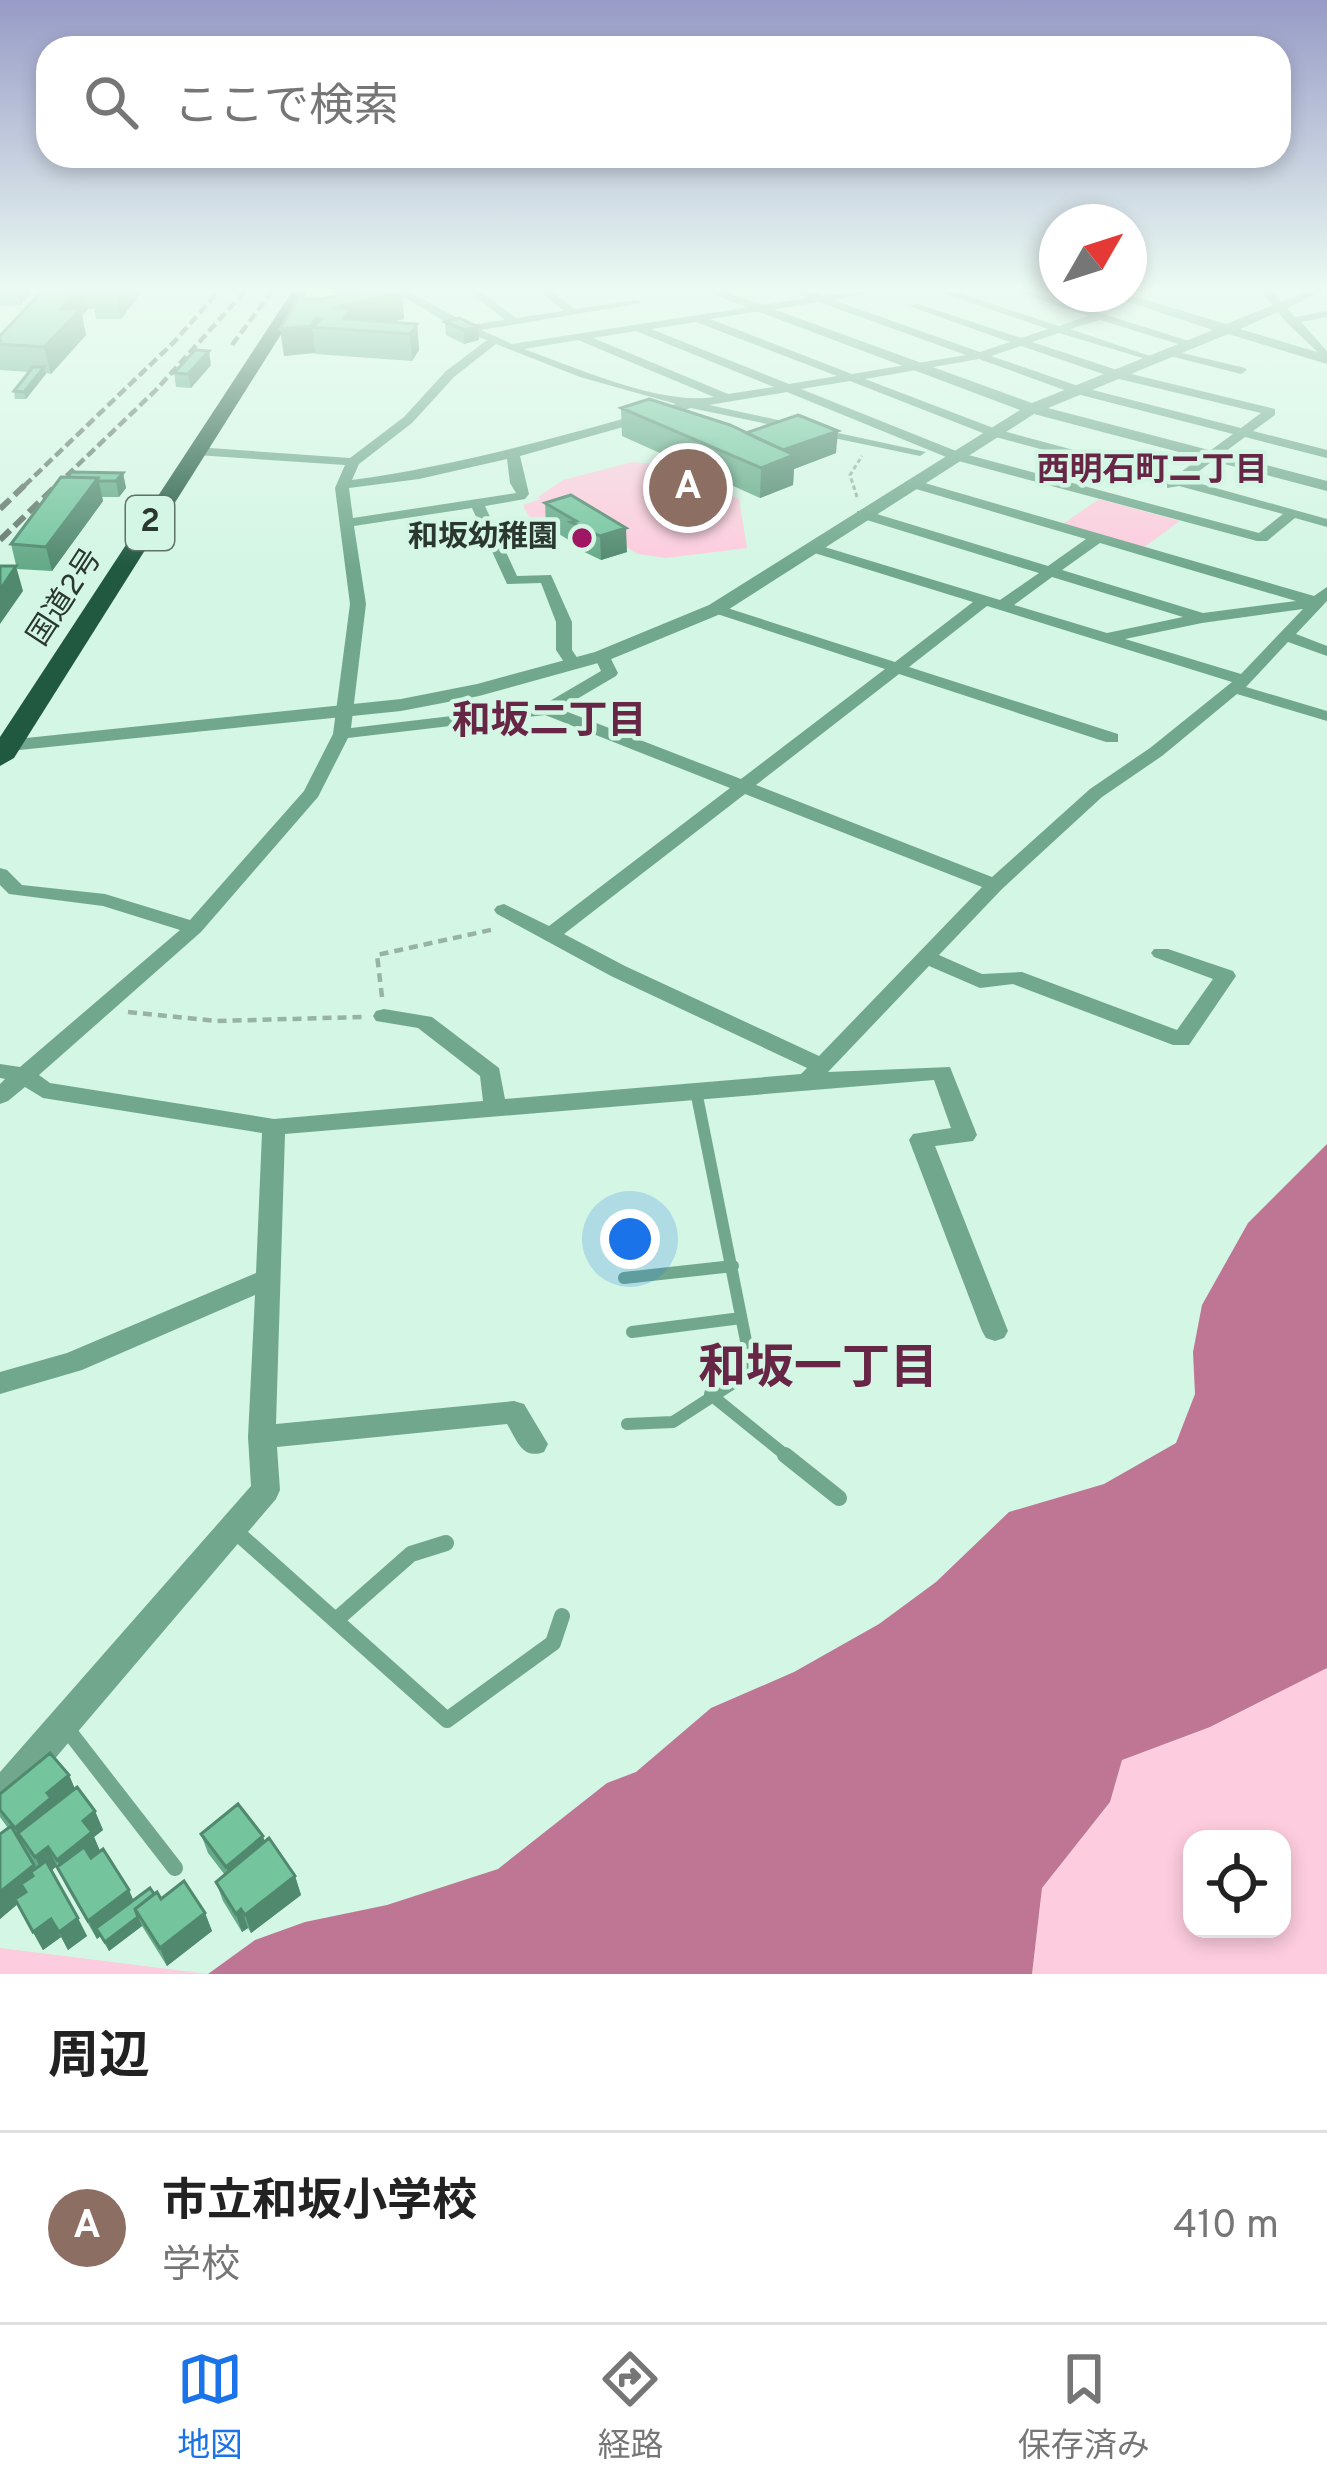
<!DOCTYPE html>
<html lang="ja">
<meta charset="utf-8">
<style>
:root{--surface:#fff;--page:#f6f6f6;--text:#222;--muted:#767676;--line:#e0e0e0;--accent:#1a73e8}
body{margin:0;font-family:Overpass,"Noto Sans JP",sans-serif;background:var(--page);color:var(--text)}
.controls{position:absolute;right:36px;bottom:36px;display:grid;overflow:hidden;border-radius:24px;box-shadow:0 6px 18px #0003}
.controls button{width:108px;height:108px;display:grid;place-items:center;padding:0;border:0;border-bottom:3px solid var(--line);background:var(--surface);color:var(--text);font:60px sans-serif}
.compass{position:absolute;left:1039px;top:204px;width:108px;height:108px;border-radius:50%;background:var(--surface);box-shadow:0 6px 18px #0003;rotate:51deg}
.you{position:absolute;left:630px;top:1239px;width:42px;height:42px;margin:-30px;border:9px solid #fff;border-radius:50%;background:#1a73e8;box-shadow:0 0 0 18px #1a73e833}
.badge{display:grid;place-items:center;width:78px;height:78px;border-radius:50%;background:var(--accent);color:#fff;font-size:39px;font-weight:700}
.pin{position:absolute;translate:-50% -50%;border:6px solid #fff;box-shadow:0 3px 12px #0006}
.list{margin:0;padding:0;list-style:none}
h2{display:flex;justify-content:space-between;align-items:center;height:156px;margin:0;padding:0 48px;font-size:51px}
h2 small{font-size:39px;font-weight:400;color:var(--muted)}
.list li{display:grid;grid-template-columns:78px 1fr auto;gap:36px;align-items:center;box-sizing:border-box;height:192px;padding:0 48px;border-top:3px solid var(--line)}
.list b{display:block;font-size:45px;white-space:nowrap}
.list p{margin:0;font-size:39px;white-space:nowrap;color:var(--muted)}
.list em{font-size:39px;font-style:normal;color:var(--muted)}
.icon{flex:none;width:66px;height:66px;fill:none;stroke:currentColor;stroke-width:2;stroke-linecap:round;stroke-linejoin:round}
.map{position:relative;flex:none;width:1327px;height:1974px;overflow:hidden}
.search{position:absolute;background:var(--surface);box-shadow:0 6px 18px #0003;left:36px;right:36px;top:36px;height:132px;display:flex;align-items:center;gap:30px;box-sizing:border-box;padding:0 42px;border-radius:36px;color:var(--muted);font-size:45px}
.sheet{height:348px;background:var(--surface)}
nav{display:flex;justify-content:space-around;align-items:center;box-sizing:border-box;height:168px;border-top:3px solid var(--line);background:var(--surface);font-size:33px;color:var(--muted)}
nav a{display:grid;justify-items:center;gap:6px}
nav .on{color:var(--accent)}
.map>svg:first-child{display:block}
.green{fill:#fdccde;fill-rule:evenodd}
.water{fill:#be7694}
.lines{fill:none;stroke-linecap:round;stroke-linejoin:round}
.path-far1{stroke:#98b3a5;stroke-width:3;stroke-dasharray:4.5 3;stroke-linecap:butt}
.path{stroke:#98b3a5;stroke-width:4.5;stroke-dasharray:9 6;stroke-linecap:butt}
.service-far1{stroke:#71a88d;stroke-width:12}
.service{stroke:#71a88d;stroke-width:16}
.minor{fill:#71a88d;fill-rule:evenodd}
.tertiary{fill:#71a88d;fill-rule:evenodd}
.trunk{fill:#205840;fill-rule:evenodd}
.rail-far1{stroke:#62766c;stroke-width:4.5;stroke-dasharray:10 4.5;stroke-linecap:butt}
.rail{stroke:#62766c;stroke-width:6;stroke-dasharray:14 6;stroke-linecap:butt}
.wall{fill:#64a988}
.shaded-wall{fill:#51896f}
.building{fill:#74c49e;stroke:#51896f;stroke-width:3}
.poi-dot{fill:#a01662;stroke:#d4f6e4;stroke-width:4.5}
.labels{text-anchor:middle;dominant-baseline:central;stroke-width:9;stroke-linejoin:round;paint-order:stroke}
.far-poi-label{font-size:30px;font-weight:bold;fill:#2b3831;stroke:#d4f6e4;text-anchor:end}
.far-street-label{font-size:30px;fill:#2b3831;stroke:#d4f6e4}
.far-neighbourhood-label{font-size:33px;font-weight:bold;fill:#672645;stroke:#d4f6e4}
.shield{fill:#d4f6e4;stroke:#5e7167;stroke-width:3}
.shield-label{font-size:33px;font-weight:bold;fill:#2b3831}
.neighbourhood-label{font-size:39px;font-weight:bold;fill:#672645;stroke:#d4f6e4}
.near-neighbourhood-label{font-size:48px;font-weight:bold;fill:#672645;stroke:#d4f6e4}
</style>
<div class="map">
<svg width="1327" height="1974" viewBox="0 0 1327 1974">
<rect width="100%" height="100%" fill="#d4f6e4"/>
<path class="green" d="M633,462L661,465L739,499L747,548L666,558L638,554L569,515L533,525L523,505L540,499L538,497L563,480Z
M1099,499L1180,521L1143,548L1063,524Z
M1327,1668V1974H1032L1042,1888L1110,1802L1122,1760L1210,1727ZM1192,1839H1282V1929H1192Z
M0,1948L208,1974H0Z"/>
<path class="water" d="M1327,1144V1668L1210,1727L1122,1760L1110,1802L1042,1888L1032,1974H208L255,1940L305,1922L387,1905L498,1869L607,1783L636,1772L711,1708L794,1672L879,1624L936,1582L1009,1512L1104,1484L1176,1443L1195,1394L1193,1352L1202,1305L1248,1223Z"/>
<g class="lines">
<path class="path-far1" d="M857,497L850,475L862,456"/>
<path class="path" d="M382,997L377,955L495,929
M128,1012L217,1021L362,1017"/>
<path class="service-far1" d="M624,1278L733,1266
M632,1332L741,1318
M710,1394L789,1458
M627,1424L673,1422L752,1371L696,1091"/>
<path class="service" d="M785,1455L839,1498
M234,1530L447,1720L553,1643L562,1616
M336,1620L411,1554L446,1543
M67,1729L175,1868"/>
<path class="minor" d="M393,290H406L470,325L505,320L467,290H479L516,318L564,311L538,290H550L575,309L637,300L642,303L481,330L512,344L807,298L790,290H806L821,296L882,290L833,300L980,352L1010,342L909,306L918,304L1021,338L1048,329L934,290H950L1059,326L1088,316L1011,290H1027L1192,342L1194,344L1188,347L1100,320L1070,329L1156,358V362L1059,333L1032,342L1123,372L1275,409V415L1253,431L1327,450V458L1245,437L1187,480L1327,519V527L1295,518L1267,541H1257L951,459L787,392L709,405L926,452L920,456L691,408L520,456L529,494L525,499L485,506L517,576L551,575L572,622V650L582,665L580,668H568L556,650V622L541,583L507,584L472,508L354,526L366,604L351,728L543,705L601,671L594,656L602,651L608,653L618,673L616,676L560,709L741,779L885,669L711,612V606H721L895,662L973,602L808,551V545H818L1000,600L1039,573L857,517V511H867L1048,566L1086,539L906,486L904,483L911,479L1314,596L1327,587V601L1296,634L1327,646V656L1288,642L1246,687L1327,711V721L1237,694L1162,756L1102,797L1002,889L939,955L982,974L1022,972L1177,1030L1213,979L1154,957L1151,953L1154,949H1168L1233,971L1236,976L1189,1045H1173L1013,984L980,988L929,966L828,1072L950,1067L977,1135L973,1141L935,1146L1008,1331L1004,1338L995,1341L986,1338L982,1331L909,1140L913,1134L951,1128L934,1080L285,1134L276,1424L514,1401L524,1404L548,1444L544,1452C522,1460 517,1440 507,1424L277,1447L280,1490L276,1499L12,1809L0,1813V1772L251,1486L248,1437L255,1295L82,1370L0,1394V1372L67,1353L256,1273L262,1133L43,1098L25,1087L8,1101L0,1104V1084L5,1079L0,1078V1064L20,1067L180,930L103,906L9,894L0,885V868L7,870L22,885L105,894L190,920L304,791L333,734L350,604L335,488L345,465L196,455L190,451L196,447L350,458L404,417L446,371L487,340L460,331ZM819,302L966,355L852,374L710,319ZM696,322L837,376L789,384L651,329ZM636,331L774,387L728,394L593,338ZM578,340L714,397C662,406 574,367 524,349ZM496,344L580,377L676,404C569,434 463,465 352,480L359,464L412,423L454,377ZM1021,346L1115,378L1261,413L1241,428L1081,387L991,356ZM979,359L1073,393L1233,434L1174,477L996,429L865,379ZM850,381L988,435L1167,483V488L1179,486L1283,514L1259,533L961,453L801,389ZM507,459L510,483L516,493L353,518L349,488L419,479ZM1100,543L1296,601L1203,613L1062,570ZM1052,577L1183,617L1107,633L1014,605ZM987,606L1232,682L1150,748L1090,789L992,877L756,785L899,674L1106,742H1118V734L909,667ZM1303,609L1241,674L1125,639L1202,623ZM545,715L730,788L549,926L504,904L497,906L494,910L497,914L611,976L807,1068L801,1074L505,1099L499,1068L432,1017L384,1009L376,1011L373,1016L376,1021L418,1028L480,1076L483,1101L274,1119L50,1083L39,1075L201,932L318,797L348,738ZM745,794L982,887L819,1056L625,966L564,934Z
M1260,290H1271L1295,317L1327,311V317L1301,322L1327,351V361L1287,323Z
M1170,350L1245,368L1247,370L1241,374L1166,355V351Z"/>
<path class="tertiary" d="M701,290H721L1032,403L1213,330L1105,294H1126L1226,324L1311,290H1327L1240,329L1327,355V364L1228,334L1048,408L1327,481V491L1034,414L723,613L609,660L479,696L401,711L0,752V742L7,740L401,699L477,684L595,652L709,605L1020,410Z"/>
<path class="trunk" d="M293,290H309L14,758L0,766V737Z"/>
<path class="rail-far1" d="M232,345L273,290
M24,486L173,343L220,290
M56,486L156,390L246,290"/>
<path class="rail" d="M0,509L27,483
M0,540L59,483"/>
</g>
<path class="wall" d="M0,290H33L21,305L0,306Z
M43,290H143L121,319H96L94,309H88L82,316L86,335L51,374L46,373L26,399H15L14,391L29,372L0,370V336Z
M331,290H396L402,293L404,319L391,322L417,324L419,350L412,361L315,354V352L284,356L322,299L337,296Z
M445,322L478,327L479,340L464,344L446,335Z
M211,365L191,388L176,387L174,373Z
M621,408L746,433L836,453L794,469L793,485L760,498L622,436Z
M123,473L126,488L119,497H102L103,501L52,571L17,569L11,544L68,477Z
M545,503L627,552L601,560L572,546V542L546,526Z
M69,1775L75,1789L95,1811L103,1830L94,1837L100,1851L129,1890L133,1901L154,1894L161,1899L205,1913L212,1931L167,1966L142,1926L109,1951L100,1936L97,1939L66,1886L57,1866L51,1870L87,1936L68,1950L61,1937L43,1950L17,1904L0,1919V1834L8,1828L0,1817V1794Z
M201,1834L264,1842L295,1876L301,1895L251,1933L248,1928L242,1932L223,1901L216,1882L225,1875L208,1853Z"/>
<path class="shaded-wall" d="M17,290H33L21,305Z
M77,290H85L88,309L82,316L86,335L51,374L44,347L61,309Z
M118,290H143L121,319L116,293Z
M337,290H380L338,297Z
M402,293L404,319L355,330L332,308Z
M315,319L316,327H312L315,353L284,356L280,329Z
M417,324L419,350L412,361L410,334Z
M478,327L479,340L464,344V330Z
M209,351L211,365L191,388L188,374Z
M44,367L46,374L26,399L24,392Z
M838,431L836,453L794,469L793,485L760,498L761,468L776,452Z
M123,473L126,488L119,497L116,481Z
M98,478L103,501L52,571L46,547Z
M626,528L627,552L601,560L600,536Z
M16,566L23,591L0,624V590Z
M69,1775L77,1794L18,1833L24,1847L15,1828L47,1793Z
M95,1811L103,1830L94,1837L100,1851L66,1879L57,1860L83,1821Z
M263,1836L269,1855L232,1885L226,1867Z
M48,1847L57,1866L45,1876L35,1857Z
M34,1865L43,1883L0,1919V1892Z
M295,1876L301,1895L251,1933L245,1915Z
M129,1890L137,1908L97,1939L88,1921Z
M241,1909L248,1928L242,1932L236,1914Z
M205,1913L212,1931L167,1966L160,1948Z
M138,1917L142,1926L109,1951L105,1942Z
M78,1918L87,1936L68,1950L59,1932Z
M51,1919L61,1937L43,1950L33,1932Z"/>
<path class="building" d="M43,290H77L61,309H81L44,347L0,344V336Z
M93,290H118L116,293H91Z
M364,290H396L402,293L332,308L349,309L344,319L417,324L410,334L312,327L321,319H315L311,326L280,329L298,299H322Z
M459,318L478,327L464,330L445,322Z
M195,350L209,351L188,374L174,373Z
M33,367H44L24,392L14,391Z
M649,399L730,425L794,455L761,468L621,408Z
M798,415L838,431L783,450L746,433Z
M71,472L123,473L116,481H98V478L68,477Z
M61,477L98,478L46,547L11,544Z
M571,495L626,528L600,536L571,522L576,521L545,503Z
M0,566H16L0,590Z
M50,1753L69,1775L47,1793L51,1798L15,1828L0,1810V1794Z
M77,1787L95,1811L83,1821L92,1832L57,1860L48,1847L35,1857L18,1833Z
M238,1804L263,1836L226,1867L201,1834Z
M11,1826L34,1865L0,1892V1834Z
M269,1838L295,1876L245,1915L241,1909L236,1914L216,1882Z
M84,1847L91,1858L103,1849L129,1890L88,1921L57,1867Z
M46,1861L78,1918L59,1932L51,1919L33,1932L15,1899L26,1892L21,1884L33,1876L31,1872Z
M184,1881L205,1913L160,1948L135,1909L157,1892L161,1899Z
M150,1888L154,1894L135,1909L138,1917L105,1942L96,1928Z"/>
<linearGradient id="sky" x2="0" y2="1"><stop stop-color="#979bc6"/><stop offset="0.51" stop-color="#ecfbf3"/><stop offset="1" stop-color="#ecfbf3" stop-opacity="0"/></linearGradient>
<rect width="1327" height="567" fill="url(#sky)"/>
<circle class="poi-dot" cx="582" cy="538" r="12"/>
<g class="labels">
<g class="far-poi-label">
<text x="558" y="538">和坂幼稚園</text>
</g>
<g class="far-street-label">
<text transform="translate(66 598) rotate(-57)">国道2号</text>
</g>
<g class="far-neighbourhood-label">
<text x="1152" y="472">西明石町二丁目</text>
</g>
<rect class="shield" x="126" y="496" width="48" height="54" rx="9"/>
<g class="shield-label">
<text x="150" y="523">2</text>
</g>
<g class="neighbourhood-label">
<text x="549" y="723">和坂二丁目</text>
</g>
<g class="near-neighbourhood-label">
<text x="818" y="1371">和坂一丁目</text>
</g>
</g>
</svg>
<div class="controls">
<button><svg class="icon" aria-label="locate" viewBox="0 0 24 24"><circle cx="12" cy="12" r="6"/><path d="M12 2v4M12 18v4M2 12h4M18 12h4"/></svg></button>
</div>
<svg class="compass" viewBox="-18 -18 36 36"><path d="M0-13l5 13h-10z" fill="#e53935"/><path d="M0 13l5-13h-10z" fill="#767676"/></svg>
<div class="you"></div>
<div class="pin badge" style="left:688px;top:488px;background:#8d6e63">A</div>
<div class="search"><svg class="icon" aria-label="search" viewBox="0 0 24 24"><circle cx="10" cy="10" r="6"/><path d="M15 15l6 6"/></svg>ここで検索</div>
</div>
<section class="sheet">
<h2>周辺<small></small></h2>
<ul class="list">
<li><span class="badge" style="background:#8d6e63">A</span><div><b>市立和坂小学校</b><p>学校</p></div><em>410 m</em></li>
</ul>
</section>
<nav>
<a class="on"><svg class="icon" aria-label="map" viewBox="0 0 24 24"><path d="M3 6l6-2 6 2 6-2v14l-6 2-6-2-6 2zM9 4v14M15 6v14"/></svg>地図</a>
<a><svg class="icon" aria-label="directions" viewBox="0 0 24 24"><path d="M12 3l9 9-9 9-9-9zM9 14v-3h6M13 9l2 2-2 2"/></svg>経路</a>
<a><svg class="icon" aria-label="saved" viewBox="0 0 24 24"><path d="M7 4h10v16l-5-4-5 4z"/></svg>保存済み</a>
</nav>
